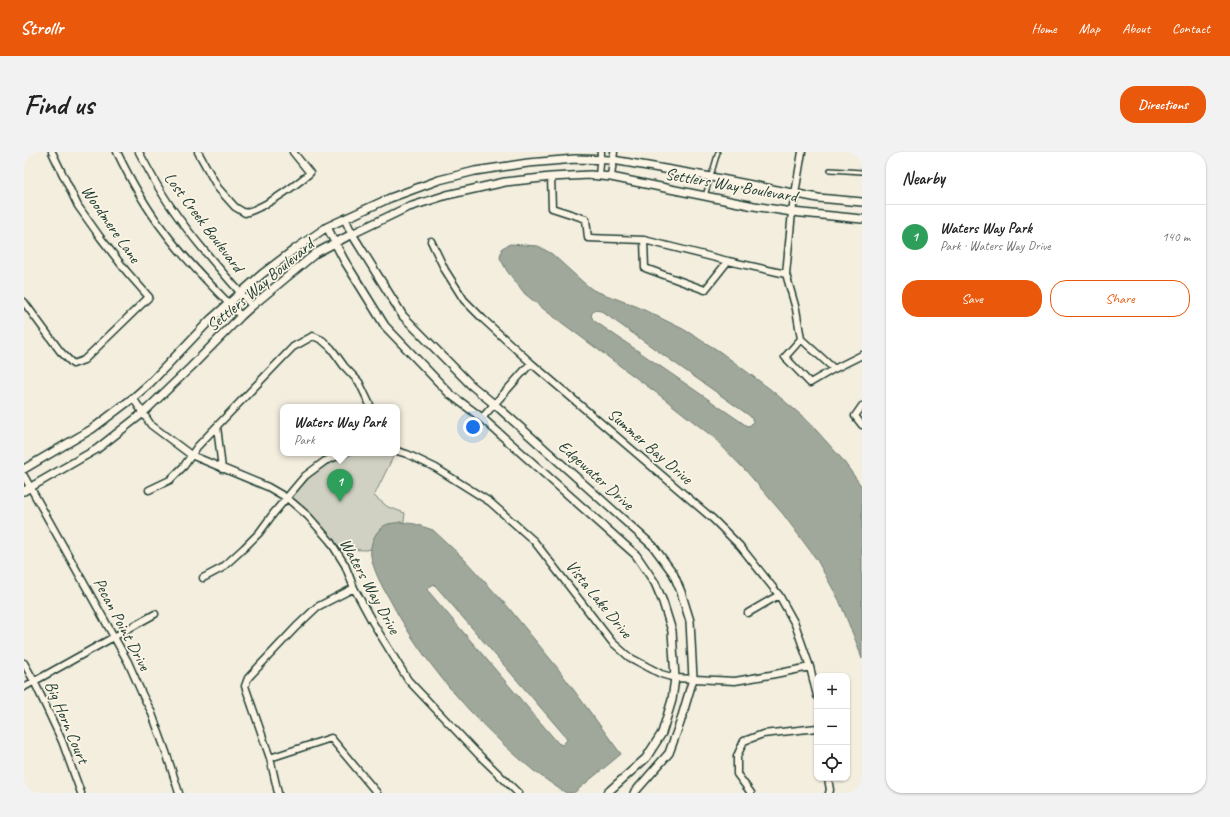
<!DOCTYPE html>
<meta charset="utf-8">
<style>
:root{--surface:#fff;--page:#f2f2f2;--text:#222;--muted:#767676;--line:#e0e0e0;--accent:#ea580c}
body{margin:0;font-family:Caveat,sans-serif;background:var(--page);color:var(--text)}
.controls{position:absolute;right:12px;bottom:12px;display:grid;overflow:hidden;border-radius:8px;box-shadow:0 1px 3px #0004}
.controls button{width:36px;height:36px;display:grid;place-items:center;padding:0;border:0;border-bottom:1px solid var(--line);background:var(--surface);color:var(--text);font:20px sans-serif}
.you{position:absolute;left:449px;top:275px;width:14px;height:14px;margin:-10px;border:3px solid #fff;border-radius:50%;background:#1a73e8;box-shadow:0 0 0 6px #1a73e833}
.badge{display:grid;place-items:center;width:26px;height:26px;border-radius:50%;background:var(--accent);color:#fff;font-size:13px;font-weight:700}
.pin{position:absolute;translate:-50% -33px;filter:drop-shadow(0 1px 2px #0008)}
.pin::after{content:'';position:absolute;top:21px;width:14px;height:12px;background:inherit;clip-path:polygon(0 0,100% 0,50% 100%)}
.popup{position:absolute;left:256px;top:252px;width:120px;height:52px;box-sizing:border-box;display:grid;place-content:center;border-radius:8px;background:var(--surface);filter:drop-shadow(0 1px 3px #0005);font-size:13px;white-space:nowrap;color:var(--muted)}
.popup b{font-size:15px;color:var(--text)}
.popup::after{content:'';position:absolute;left:50%;top:100%;margin-left:-8px;border:8px solid transparent;border-top-color:var(--surface)}
.list{margin:0;padding:0;list-style:none}
h2{display:flex;justify-content:space-between;align-items:center;height:52px;margin:0;padding:0 16px;font-size:17px}
h2 small{font-size:13px;font-weight:400;color:var(--muted)}
.list li{display:grid;grid-template-columns:26px 1fr auto;gap:12px;align-items:center;box-sizing:border-box;height:64px;padding:0 16px;border-top:1px solid var(--line)}
.list b{display:block;font-size:15px;white-space:nowrap}
.list p{margin:0;font-size:13px;white-space:nowrap;color:var(--muted)}
.list em{font-size:13px;font-style:normal;color:var(--muted)}
.actions{display:flex;gap:8px;padding:12px 16px}
.actions a{flex:1;padding:9px 0;border:1px solid var(--accent);border-radius:16px;text-align:center;font-size:14px;color:var(--accent)}
.actions .main{background:var(--accent);color:#fff}
.icon{flex:none;width:22px;height:22px;fill:none;stroke:currentColor;stroke-width:2;stroke-linecap:round;stroke-linejoin:round}
.map{position:relative;flex:none;width:838px;height:641px;overflow:hidden;border-radius:16px}
header{display:flex;align-items:center;gap:24px;box-sizing:border-box;height:56px;padding:0 20px;background:var(--accent);color:#fff}
header strong{font-size:19px}
nav{display:flex;gap:22px;margin-inline-start:auto;font-size:14px}
.intro{display:flex;align-items:center;justify-content:space-between;box-sizing:border-box;height:96px;padding:0 24px}
h1{margin:0;font-size:28px}
.button{padding:10px 18px;border-radius:16px;background:var(--accent);color:#fff;font-size:14px;font-weight:700}
main{display:flex;gap:24px;padding:0 24px}
aside{flex:1;background:var(--surface);border-radius:16px;box-shadow:0 1px 3px #0004}
.map>svg:first-child{display:block}
.green{fill:#d0d1c2;stroke:#78877b}
.water{fill:#a0a89b;stroke:#6c7d72;fill-rule:evenodd}
.lines{fill:none;stroke-linecap:round;stroke-linejoin:round}
.service-casing{stroke:#1f3d34;stroke-width:6}
.minor-casing{stroke:#1f3d34;stroke-width:9}
.tertiary-casing{stroke:#1f3d34;stroke-width:10}
.service{stroke:#fcf5e5;stroke-width:3}
.minor{stroke:#fcf5e5;stroke-width:6}
.tertiary{stroke:#fcf5e5;stroke-width:7}
.labels{text-anchor:middle;dominant-baseline:central;stroke-width:3.5;stroke-linejoin:round;paint-order:stroke}
.street-label{font-size:17px;fill:#1f3d34;stroke:#fcf5e5}
</style>
<header>
<strong>Strollr</strong>
<nav><a>Home</a><a>Map</a><a>About</a><a>Contact</a></nav>
</header>
<div class="intro"><h1>Find us</h1><a class="button">Directions</a></div>
<main>
<div class="map">
<svg width="838" height="641" viewBox="0 0 838 641">
<rect width="100%" height="100%" fill="#f3eede"/>
<filter id="ink" filterUnits="userSpaceOnUse"><feTurbulence type="fractalNoise" baseFrequency=".025" numOctaves="2"/><feDisplacementMap in="SourceGraphic" scale="8" xChannelSelector="R" yChannelSelector="G"/><feConvolveMatrix kernelMatrix="1 2 1 2 8 2 1 2 1" color-interpolation-filters="sRGB"/></filter>
<g filter="url(#ink)">
<path class="green" d="M331,301H364L370,303L350,344L364,355L381,361L379,377L352,396L342,398L315,397C303,376 286,360 268,345L285,326L304,312Z"/>
<path class="water" d="M486,92L514,94L528,102L560,131L569,138L614,155L659,177L695,199L746,237L783,268L818,307L838,335V507L835,497L815,448L793,408L759,362L723,320L689,285L638,245L522,159L501,142L483,119L476,106L478,96ZM570,158L577,159L726,264L729,269L727,273L723,274L569,168L567,163Z
M376,370L391,372L409,378L439,406L484,455L532,514L597,602L551,640C549,641 545,641 543,641C537,639 516,623 510,619C452,571 400,513 365,446C358,435 349,417 347,404C345,392 352,376 364,372C368,371 373,371 376,370ZM410,432L542,585L543,588L538,593L534,591L405,440L404,436Z"/>
<g class="lines">
<defs>
<path id="service" d="M806,18L838,20
M681,44L694,0"/>
<path id="minor" d="M93,0C105,25 123,57 140,79C163,110 191,137 217,164
M115,0C125,19 135,38 147,55C171,90 200,122 228,154
M174,0L194,36L211,55L221,61C243,54 268,36 286,21L269,0
M575,24L577,0
M527,25L528,56L562,67L564,86L620,88L704,109L762,122L772,157L777,187L808,215V218
M587,25L590,0
M620,88L621,116L681,138L704,109
M407,89L421,118L440,148L459,167L507,211L689,367L716,394L755,443L771,472L786,515L793,544
M762,122L768,60L778,0
M0,150L36,199L49,212L60,208L125,145L103,120L76,85L54,54L28,0
M777,187L761,205L786,231L808,218L838,203
M109,246L127,273L167,303L244,335L263,346L284,364L306,389L321,413L330,436L349,471L384,528L453,601L494,641
M838,254L831,264L838,273
M458,266L507,211
M373,299L383,302L412,316L466,350L510,389L588,490L605,505L637,522L651,526L711,529L746,523L786,515
M198,317L193,274L269,195L289,184L298,188L307,196L320,214L335,230L347,255
M0,324L104,510L119,544L127,559L142,600L155,641
M125,338L146,328L160,314L173,295L193,274
M179,426L198,416L220,396L235,381L249,362L281,324L301,309L321,301
M724,461L755,443
M0,511L10,529L38,589L57,641
M0,535L131,462
M246,606L307,586L353,641
M804,626L806,638L805,641
M254,641L246,606L221,534L224,526L272,475L293,455L330,436
M727,641L713,622V604L720,589L739,582L793,576"/>
<path id="tertiary" d="M321,67L328,82L379,164L447,233L476,257L629,394L649,421L657,440L666,469L669,527L656,571L645,601L610,641
M303,75L320,108L361,174L426,242L458,266L612,403L631,431L639,450L648,479L651,526L648,548L638,581L622,606L583,641
M0,317L68,277L109,246L126,231L187,167L238,122L271,97L303,75L366,46L415,28L451,19L504,11L551,7L589,8L687,25L794,46L838,50
M0,339L73,297L119,261L167,215L217,164L228,154L292,101L328,82L382,56L423,43L481,30L527,25L566,23L587,25L730,54L768,60L838,67"/>
</defs>
<use href="#service" class="service-casing"/>
<use href="#minor" class="minor-casing"/>
<use href="#tertiary" class="tertiary-casing"/>
<use href="#service" class="service"/>
<use href="#minor" class="minor"/>
<use href="#tertiary" class="tertiary"/>
</g>
</g>
<g class="labels">
<g class="street-label">
<text transform="translate(707 33) rotate(10)">Settlers Way Boulevard</text>
<text transform="translate(180 70) rotate(53)">Lost Creek Boulevard</text>
<text transform="translate(87 72) rotate(55)">Woodmere Lane</text>
<text transform="translate(236 133) rotate(-40)">Settlers Way Boulevard</text>
<text transform="translate(626 294) rotate(41)">Summer Bay Drive</text>
<text transform="translate(572 323) rotate(42)">Edgewater Drive</text>
<text transform="translate(346 434) rotate(61)">Waters Way Drive</text>
<text transform="translate(575 447) rotate(51)">Vista Lake Drive</text>
<text transform="translate(98 472) rotate(62)">Pecan Point Drive</text>
<text transform="translate(43 570) rotate(67)">Big Horn Court</text>
</g>
</g>
</svg>
<div class="controls">
<button>+</button>
<button>−</button>
<button><svg class="icon" aria-label="locate" viewBox="0 0 24 24"><circle cx="12" cy="12" r="6"/><path d="M12 2v4M12 18v4M2 12h4M18 12h4"/></svg></button>
</div>
<div class="you"></div>
<div class="pin badge" style="left:316px;top:350px;background:#2e9e5b">1</div>
<div class="popup"><b>Waters Way Park</b>Park</div>
</div>
<aside>
<h2>Nearby<small></small></h2>
<ul class="list">
<li><span class="badge" style="background:#2e9e5b">1</span><div><b>Waters Way Park</b><p>Park · Waters Way Drive</p></div><em>140 m</em></li>
</ul>
<div class="actions"><a class="main">Save</a><a>Share</a></div>
</aside>
</main>
